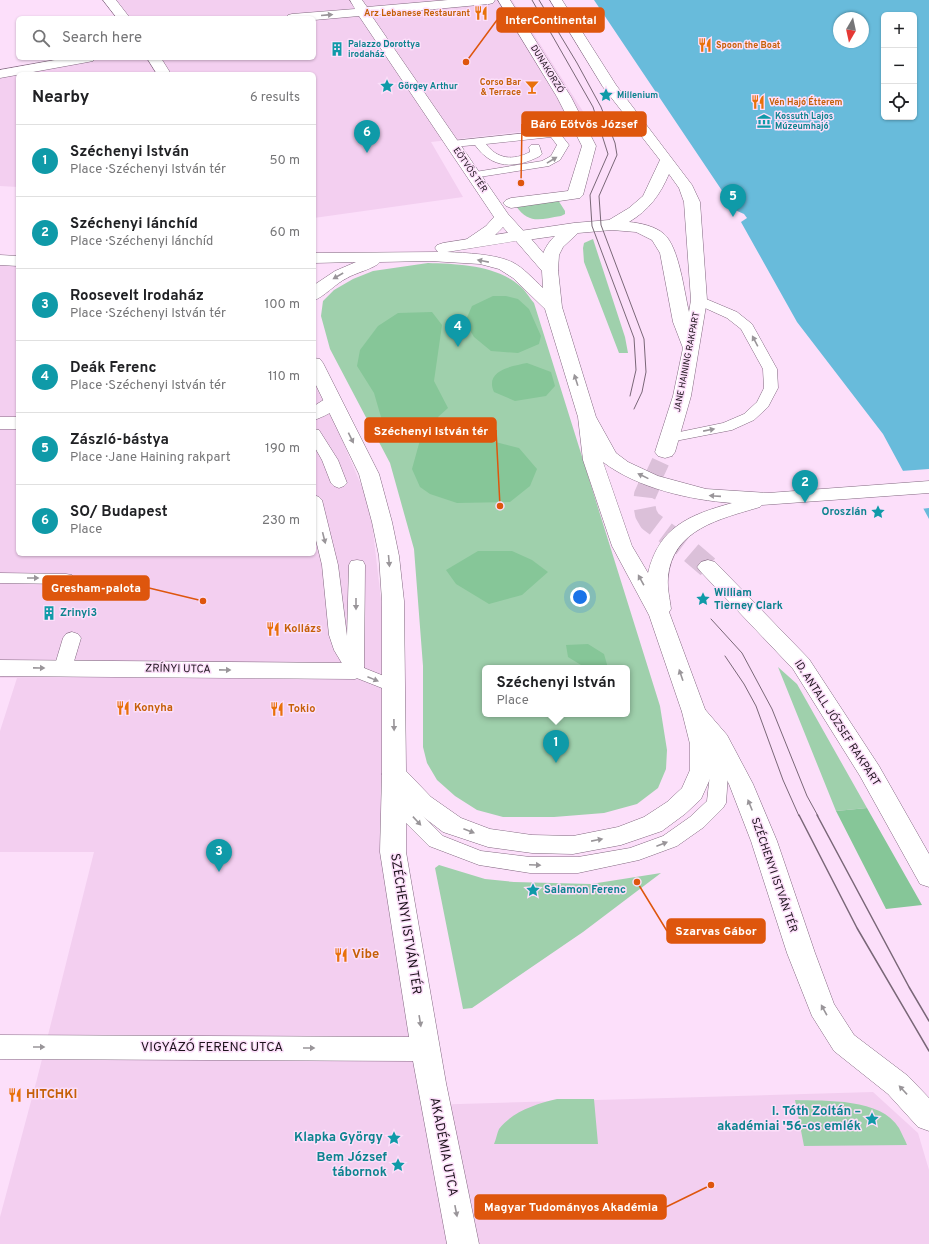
<!DOCTYPE html>
<meta charset="utf-8">
<style>
:root{--surface:#fff;--page:#f2f2f2;--text:#202124;--muted:#757577;--line:#e0e0e0;--accent:#111827}
body{margin:0;font-family:Overpass,sans-serif;background:var(--page);color:var(--text)}
.controls{position:absolute;right:12px;top:12px;display:grid;overflow:hidden;border-radius:6px;box-shadow:0 1px 3px #0004}
.controls button{width:36px;height:36px;display:grid;place-items:center;padding:0;border:0;border-bottom:1px solid var(--line);background:var(--surface);color:var(--text);font:20px sans-serif}
.compass{position:absolute;left:833px;top:12px;width:36px;height:36px;border-radius:50%;background:var(--surface);box-shadow:0 1px 3px #0004;rotate:189deg}
.you{position:absolute;left:580px;top:597px;width:14px;height:14px;margin:-10px;border:3px solid #fff;border-radius:50%;background:#1a73e8;box-shadow:0 0 0 6px #1a73e833}
.badge{display:grid;place-items:center;width:26px;height:26px;border-radius:50%;background:var(--accent);color:#fff;font-size:13px;font-weight:700}
.pin{position:absolute;translate:-50% -33px;filter:drop-shadow(0 1px 2px #0008)}
.pin::after{content:'';position:absolute;top:21px;width:14px;height:12px;background:inherit;clip-path:polygon(0 0,100% 0,50% 100%)}
.popup{position:absolute;left:482px;top:665px;width:148px;height:52px;box-sizing:border-box;display:grid;place-content:center;border-radius:6px;background:var(--surface);filter:drop-shadow(0 1px 3px #0005);font-size:13px;white-space:nowrap;color:var(--muted)}
.popup b{font-size:15px;color:var(--text)}
.popup::after{content:'';position:absolute;left:50%;top:100%;margin-left:-8px;border:8px solid transparent;border-top-color:var(--surface)}
.list{margin:0;padding:0;list-style:none}
h2{display:flex;justify-content:space-between;align-items:center;height:52px;margin:0;padding:0 16px;font-size:17px}
h2 small{font-size:13px;font-weight:400;color:var(--muted)}
.list li{display:grid;grid-template-columns:26px 1fr auto;gap:12px;align-items:center;box-sizing:border-box;height:72px;padding:0 16px;border-top:1px solid var(--line)}
.list b{display:block;font-size:15px;white-space:nowrap}
.list p{margin:0;font-size:13px;white-space:nowrap;color:var(--muted)}
.list em{font-size:13px;font-style:normal;color:var(--muted)}
.icon{flex:none;width:22px;height:22px;fill:none;stroke:currentColor;stroke-width:2;stroke-linecap:round;stroke-linejoin:round}
.map{position:relative;flex:none;width:929px;height:1244px;overflow:hidden}
.search{position:absolute;background:var(--surface);box-shadow:0 1px 3px #0004;left:16px;top:16px;width:300px;height:44px;display:flex;align-items:center;gap:10px;box-sizing:border-box;padding:0 14px;border-radius:6px;color:var(--muted);font-size:15px}
.panel{position:absolute;background:var(--surface);box-shadow:0 1px 3px #0004;left:16px;top:72px;width:300px;height:484px;border-radius:6px}
.map>svg:first-child{display:block}
.built{fill:#f3cff0}
.green{fill:#9fd0ac;fill-rule:evenodd}
.forest{fill:#86c698}
.water{fill:#68bbdb;fill-rule:evenodd}
.pier{fill:#fcdffa}
.lines{fill:none;stroke-linecap:round;stroke-linejoin:round}
.secondary-tunnel-far1{stroke:#dbc0d9;stroke-width:18;stroke-dasharray:18 9;stroke-linecap:butt}
.secondary-tunnel{stroke:#dbc0d9;stroke-width:22;stroke-dasharray:22 11;stroke-linecap:butt}
.service-casing{stroke:#826880;stroke-width:1}
.pedestrian-casing{stroke:#826880;stroke-width:1}
.minor-casing{stroke:#826880;stroke-width:1}
.tertiary-casing{stroke:#826880;stroke-width:1}
.secondary-casing{stroke:#826880;stroke-width:1}
.service{fill:#fff;fill-rule:evenodd}
.pedestrian{fill:#fff;fill-rule:evenodd}
.minor{fill:#fff;fill-rule:evenodd}
.tertiary{fill:#fff;fill-rule:evenodd}
.secondary{fill:#fff;fill-rule:evenodd}
.tram-far1{stroke:#796777;stroke-width:1}
.tram{stroke:#796777;stroke-width:1.5}
.oneway{fill:#999599}
.labels{text-anchor:middle;dominant-baseline:central;stroke-width:3;stroke-linejoin:round;paint-order:stroke}
.far-food-label{font-size:9px;font-weight:bold;fill:#c56008;stroke:#fcdffa;text-anchor:end}
.far-culture-label{font-size:9px;font-weight:bold;fill:#0d838f;stroke:#fcdffa;text-anchor:start}
.far-street-label{font-size:9px;fill:#1d131c;stroke:#fcdffa}
.culture-label{font-size:11px;font-weight:bold;fill:#0d838f;stroke:#fcdffa;text-anchor:start}
.food-label{font-size:11px;font-weight:bold;fill:#c56008;stroke:#fcdffa;text-anchor:start}
.street-label{font-size:11px;fill:#1d131c;stroke:#fcdffa}
.near-street-label{font-size:13px;fill:#1d131c;stroke:#fcdffa}
.near-food-label{font-size:13px;font-weight:bold;fill:#c56008;stroke:#fcdffa;text-anchor:start}
.near-culture-label{font-size:13px;font-weight:bold;fill:#0d838f;stroke:#fcdffa;text-anchor:end}
.leader{fill:none;stroke:#de560d;stroke-width:1.5}
.callout-dot{fill:#de560d;stroke:#fcdffa;stroke-width:1.5}
.callout{fill:#de560d;stroke:#de560d;stroke-width:1.5}
.callout-label{font-size:12px;text-anchor:middle;font-weight:bold;fill:#fff}
</style>
<div class="map">
<svg width="929" height="1244" viewBox="0 0 929 1244">
<rect width="100%" height="100%" fill="#fcdffa"/>
<path class="built" d="M107,0H512L591,124L431,142L463,197L314,218V74H18V187L0,186V72L70,58H314V18H120Z
M0,263H18V554H314V378L326,402L370,506L387,650L426,1105L873,1092L918,1133L929,1170V1244H0V1217L37,1079L94,852H0V731L17,678H0Z"/>
<path class="green" d="M558,200L565,211V214L561,216C541,219 529,225 516,206Z
M593,239L625,337L628,353H619L584,262L583,248L584,243Z
M428,263C458,264 496,265 520,286C525,290 529,297 534,303L660,706L667,750L666,769L658,788L637,804L604,813L554,817H503L477,810L455,796L437,780L427,763L423,747V666L414,549L390,463L330,349L321,316L323,301L334,290L353,279L373,271ZM485,668H627V714H485Z
M778,667L797,684L867,808L836,811Z
M439,865L485,879L514,882L591,884L661,873L583,932L472,1008L463,1009L435,868Z
M557,1099H594L598,1144H494C496,1140 497,1133 499,1129C513,1111 536,1104 557,1099Z
M795,1100C826,1101 881,1098 899,1128C902,1134 905,1140 907,1145L804,1146Z"/>
<path class="forest" d="M493,296H506L518,299L529,309L541,336L539,344L518,353L491,351L474,337L465,322L472,306Z
M432,312L442,325L434,381L448,408L438,417L440,432L450,435L480,438L519,448L537,469L530,486L510,502L457,503L430,494L420,487L412,469L420,440L419,434L383,424L374,393L357,366L360,350L378,326L398,313Z
M527,363L551,372L555,386L546,396L515,401L494,392C484,370 513,366 527,363Z
M478,551H512L532,560L548,572L522,595L489,604L456,584L446,570Z
M588,644L604,654L608,668H580L581,665L568,657L566,645Z
M867,808L922,905L886,909L836,811Z"/>
<path class="water" d="M594,0H929V519L883,434L797,322L741,222L747,218L744,214L735,210ZM884,15H914V117H884ZM839,18H863V42H839Z"/>
<path class="pier" d="M929,469V508L921,509L901,471Z"/>
<g class="lines">
<path class="secondary-tunnel-far1" d="M653,478L665,452"/>
<path class="secondary-tunnel" d="M653,477L645,495L644,504L646,514L650,521L686,548L708,567"/>
<defs>
<path id="service" d="M554,130L558,131L569,145L560,160L549,166L473,178L469,177L467,175L469,173L542,161L551,156L557,145L551,137L486,144C497,159 513,161 530,152L529,147L531,145H539L542,154L540,156C515,169 492,169 475,145L452,147L446,144L452,141Z
M699,296L737,312L752,324L777,369L778,388L768,407L754,420L732,430L670,442L665,441L663,438L665,435L723,423L744,414L757,402L764,388L763,369L741,329L727,318L694,303L692,300L694,297Z
M314,429L319,430L338,460L347,483L344,486L339,488L334,486L331,483L322,460L314,446Z
M314,495L319,497L322,500L338,565L347,636L349,565L351,561L357,560L363,561L365,565L364,668L399,682L402,686L399,690L393,692L387,690L349,675L334,650L329,635L322,565L314,532Z
M0,573L66,574L72,575L74,579L72,583L66,584L0,583Z
M72,632L78,634L81,638L72,668L69,672L63,674L57,672L54,668L63,638L66,634Z
M706,734L713,735L715,740L728,774L726,803L723,808L704,827L677,846L639,860L578,873H530L479,865L429,846L405,822L388,781L390,776L397,774L404,776L420,813L443,836L481,851L530,857H578L630,848L663,836L690,817L707,801L710,774L697,740L699,735Z"/>
<path id="pedestrian" d="M103,0H116L130,18H117Z
M498,0H510L571,97L596,146L583,195L580,198L511,208L506,206L503,203L506,200L511,198L568,191L582,146L557,97Z
M147,58H161L171,74H157Z
M0,660L355,663L363,666L366,671L363,676L355,679L0,676Z"/>
<path id="minor" d="M350,0H362L367,7L448,0H495L493,3L489,4L371,15L508,214L528,236L526,239C514,242 510,235 503,227C494,237 478,251 464,247L462,244L464,241L486,226L494,217L359,16L314,20V18H286L288,15L292,14L355,9Z
M66,58H95L93,61L88,62L0,78V70Z
M332,397L339,399L341,403C336,411 323,417 314,420V406L325,399Z
M0,417H18V429H0Z
M694,704L702,706L727,735L753,784L777,841L815,953L834,1004L854,1035L908,1076L929,1098V1131L918,1127L888,1094L834,1051L812,1016L787,953L751,841L729,784L709,745L682,712L686,706Z
M394,765L403,768L406,774V852L446,1083L479,1244H447L413,1061L0,1059V1035L409,1037L380,852L382,774L385,768Z"/>
<path id="tertiary" d="M520,231L526,233L558,270L562,307L596,417L616,453L628,462L658,476L706,489L768,493L929,481V493L762,505L760,507C720,519 672,529 668,578C667,589 670,599 671,609L669,612L706,712L714,744V770L701,799L685,814L662,831L621,845L573,854L532,853L488,847L443,832L413,809L385,780L382,774V601L379,556L372,522L359,474L314,381V358L320,359L323,363L379,474L392,522L399,556L404,601L406,771L431,797L461,818L490,829L532,835L573,836L618,827L644,817L667,802L682,788L690,770V744L682,712L649,615L612,546L583,460L578,417L545,309L513,278L499,269L480,264L430,261L380,262C376,268 355,273 347,278C336,283 323,298 314,300V285L335,271L356,262L314,263V253L438,252L435,248L437,245L443,243ZM516,241L542,271L543,288C533,279 524,268 512,262C495,254 466,253 447,252ZM603,462C637,488 690,500 732,503C689,515 659,527 648,573L632,546Z
M0,255L18,256V266L0,265Z"/>
<path id="secondary" d="M550,0H562L616,85L692,185L700,202L707,300L691,396L675,452L672,456L665,458L658,456L655,452L673,396L683,348L673,322L660,253L652,240L636,232L612,230L578,233L563,247L559,255L558,270L556,274L550,275L544,274C536,262 546,244 555,236L520,241L514,239L512,236L514,233L520,231L574,223L609,220L629,208L643,196L660,160L603,87ZM669,174L679,188L684,202L691,300L689,312C684,291 679,247 664,234C655,226 640,223 629,222C649,210 660,195 669,174Z
M708,560L715,562L809,659L879,766L929,854V887L920,884L860,776L793,669L701,572L697,567L701,562Z"/>
</defs>
<use href="#service" class="service-casing"/>
<use href="#pedestrian" class="pedestrian-casing"/>
<use href="#minor" class="minor-casing"/>
<use href="#tertiary" class="tertiary-casing"/>
<use href="#secondary" class="secondary-casing"/>
<use href="#service" class="service"/>
<use href="#pedestrian" class="pedestrian"/>
<use href="#minor" class="minor"/>
<use href="#tertiary" class="tertiary"/>
<use href="#secondary" class="secondary"/>
<path class="tram-far1" d="M532,0L593,107L608,154L590,195L592,226L634,338L636,370L630,396
M539,0L577,63L601,107L615,143L617,155L599,196L601,225L644,339L646,372L642,392L634,409
M711,619L742,653L772,709L807,796L818,816
M725,656L744,684L756,706L783,780L799,816"/>
<path class="tram" d="M799,815L857,928L929,1051
M817,815L909,987L929,1021"/>
</g>
<defs><path id="oneway-solid" d="M-6-.8H1V-3.2L6.5 0L1 3.2V.8H-6Z"/></defs>
<g class="oneway">
<use href="#oneway-solid" transform="translate(327 15) rotate(-5)"/>
<use href="#oneway-solid" transform="translate(552 160) rotate(-31)"/>
<use href="#oneway-solid" transform="translate(483 261) rotate(-169)"/>
<use href="#oneway-solid" transform="translate(338 276) rotate(150)"/>
<use href="#oneway-solid" transform="translate(755 341) rotate(-118)"/>
<use href="#oneway-solid" transform="translate(576 380) rotate(-108)"/>
<use href="#oneway-solid" transform="translate(709 430) rotate(-11)"/>
<use href="#oneway-solid" transform="translate(351 438) rotate(64)"/>
<use href="#oneway-solid" transform="translate(643 476) rotate(-154)"/>
<use href="#oneway-solid" transform="translate(715 496) rotate(-176)"/>
<use href="#oneway-solid" transform="translate(324 538) rotate(76)"/>
<use href="#oneway-solid" transform="translate(389 561) rotate(85)"/>
<use href="#oneway-solid" transform="translate(33 578)"/>
<use href="#oneway-solid" transform="translate(641 580) rotate(-119)"/>
<use href="#oneway-solid" transform="translate(356 604) rotate(90)"/>
<use href="#oneway-solid" transform="translate(39 668) rotate(1)"/>
<use href="#oneway-solid" transform="translate(225 670) rotate(1)"/>
<use href="#oneway-solid" transform="translate(681 675) rotate(-109)"/>
<use href="#oneway-solid" transform="translate(373 679) rotate(22)"/>
<use href="#oneway-solid" transform="translate(394 725) rotate(89)"/>
<use href="#oneway-solid" transform="translate(750 805) rotate(-112)"/>
<use href="#oneway-solid" transform="translate(417 821) rotate(47)"/>
<use href="#oneway-solid" transform="translate(469 831) rotate(21)"/>
<use href="#oneway-solid" transform="translate(597 840) rotate(-11)"/>
<use href="#oneway-solid" transform="translate(662 844) rotate(-21)"/>
<use href="#oneway-solid" transform="translate(535 865) rotate(2)"/>
<use href="#oneway-solid" transform="translate(824 1010) rotate(-119)"/>
<use href="#oneway-solid" transform="translate(420 1021) rotate(81)"/>
<use href="#oneway-solid" transform="translate(39 1047)"/>
<use href="#oneway-solid" transform="translate(309 1048)"/>
<use href="#oneway-solid" transform="translate(903 1090) rotate(-133)"/>
<use href="#oneway-solid" transform="translate(456 1211) rotate(79)"/>
</g>
<defs>
<symbol id="restaurant-bare" viewBox="-9 -9 18 18"><path d="M-5-6h1v4h1v-4h1v4h1v-4h1v5L-1.5 .5V6h-2V.5L-5-1ZM5-6V6H3V1.5H1.5Q1.5-4 5-6Z" fill="#e8710a" stroke="#fcdffa" stroke-width="2.5" paint-order="stroke"/></symbol>
<symbol id="building-bare" viewBox="-9 -9 18 18"><path d="M-4-6H4V6H1V3H-1V6H-4ZM-2.5-4.3h1.7v1.8h-1.7ZM.8-4.3h1.7v1.8H.8ZM-2.5-1h1.7V.8h-1.7ZM.8-1h1.7V.8H.8Z" fill="#0f9aa8" stroke="#fcdffa" stroke-width="2.5" paint-order="stroke"/></symbol>
<symbol id="sight-bare" viewBox="-9 -9 18 18"><path d="M0-6L1.8-2.2L6-1.7L2.9 1.2L3.7 5.4L0 3.3L-3.7 5.4L-2.9 1.2L-6-1.7L-1.8-2.2Z" fill="#0f9aa8" stroke="#fcdffa" stroke-width="2.5" paint-order="stroke"/></symbol>
<symbol id="bar-bare" viewBox="-9 -9 18 18"><path d="M-6-5H6L.8 .8V4.5H3.5V6h-7V4.5H-.8V.8Z" fill="#e8710a" stroke="#fcdffa" stroke-width="2.5" paint-order="stroke"/></symbol>
<symbol id="museum-bare" viewBox="-9 -9 18 18"><path d="M0-6L6-3V-2H-6V-3ZM-5-1h2V3h-2ZM-1-1h2V3h-2ZM3-1h2V3H3ZM-6 4H6V6H-6Z" fill="#0f9aa8" stroke="#fcdffa" stroke-width="2.5" paint-order="stroke"/></symbol>
</defs>
<g fill-rule="evenodd">
<use href="#restaurant-bare" x="471" y="3" width="20" height="20"/>
<use href="#restaurant-bare" x="695" y="35" width="20" height="20"/>
<use href="#building-bare" x="327" y="39" width="20" height="20"/>
<use href="#sight-bare" x="377" y="76" width="20" height="20"/>
<use href="#bar-bare" x="522" y="77" width="20" height="20"/>
<use href="#sight-bare" x="596" y="85" width="20" height="20"/>
<use href="#restaurant-bare" x="748" y="92" width="20" height="20"/>
<use href="#museum-bare" x="754" y="111" width="20" height="20"/>
<use href="#sight-bare" x="868" y="502" width="20" height="20"/>
<use href="#sight-bare" x="693" y="589" width="20" height="20"/>
<use href="#building-bare" x="39" y="603" width="20" height="20"/>
<use href="#restaurant-bare" x="263" y="619" width="20" height="20"/>
<use href="#restaurant-bare" x="113" y="698" width="20" height="20"/>
<use href="#restaurant-bare" x="267" y="699" width="20" height="20"/>
<use href="#sight-bare" x="523" y="880" width="20" height="20"/>
<use href="#restaurant-bare" x="331" y="945" width="20" height="20"/>
<use href="#restaurant-bare" x="5" y="1085" width="20" height="20"/>
<use href="#sight-bare" x="862" y="1109" width="20" height="20"/>
<use href="#sight-bare" x="384" y="1128" width="20" height="20"/>
<use href="#sight-bare" x="388" y="1155" width="20" height="20"/>
</g>
<g class="labels">
<g class="far-food-label">
<text x="470" y="13">Arz Lebanese Restaurant</text>
<text x="716" y="45" text-anchor="start">Spoon the Boat</text>
<text x="521" y="82">Corso Bar<tspan x="521" dy="10">&amp; Terrace</tspan></text>
<text x="769" y="102" text-anchor="start">Vén Hajó Étterem</text>
</g>
<g class="far-culture-label">
<text x="348" y="44">Palazzo Dorottya<tspan x="348" dy="10">irodaház</tspan></text>
<text x="398" y="86">Görgey Arthur</text>
<text x="617" y="95">Millenium</text>
<text x="775" y="116">Kossuth Lajos<tspan x="775" dy="10">Múzeumhajó</tspan></text>
</g>
<g class="far-street-label">
<text transform="translate(547 69) rotate(58)">DUNAKORZÓ</text>
<text transform="translate(470 170) rotate(55)">EÖTVÖS TÉR</text>
<text transform="translate(687 362) rotate(-79)">JANE HAINING RAKPART</text>
</g>
<g class="culture-label">
<text x="867" y="512" text-anchor="end">Oroszlán</text>
<text x="714" y="593">William<tspan x="714" dy="13">Tierney Clark</tspan></text>
<text x="60" y="613">Zrinyi3</text>
<text x="544" y="890">Salamon Ferenc</text>
</g>
<g class="food-label">
<text x="284" y="629">Kollázs</text>
<text x="134" y="708">Konyha</text>
<text x="288" y="709">Tokio</text>
</g>
<g class="street-label">
<text transform="translate(178 669) rotate(1)">ZRÍNYI UTCA</text>
<text transform="translate(837 723) rotate(57)">ID. ANTALL JÓZSEF RAKPART</text>
<text transform="translate(774 875) rotate(71)">SZÉCHENYI ISTVÁN TÉR</text>
</g>
<g class="near-street-label">
<text transform="translate(405 924) rotate(81)">SZÉCHENYI ISTVÁN TÉR</text>
<text x="212" y="1048">VIGYÁZÓ FERENC UTCA</text>
<text transform="translate(443 1147) rotate(79)">AKADÉMIA UTCA</text>
</g>
<g class="near-food-label">
<text x="352" y="955">Vibe</text>
<text x="26" y="1095">HITCHKI</text>
</g>
<g class="near-culture-label">
<text x="861" y="1112">I. Tóth Zoltán –<tspan x="861" dy="15">akadémiai '56-os emlék</tspan></text>
<text x="383" y="1138">Klapka György</text>
<text x="387" y="1158">Bem József<tspan x="387" dy="15">tábornok</tspan></text>
</g>
</g>
<path class="leader" d="M466 62L497 20M521 183L522 124M500 506L496 430M203 601L149 588M637 882L667 931M711 1185L666 1207"/>
<g class="callout-dot">
<circle cx="466" cy="62" r="4"/>
<circle cx="521" cy="183" r="4"/>
<circle cx="500" cy="506" r="4"/>
<circle cx="203" cy="601" r="4"/>
<circle cx="637" cy="882" r="4"/>
<circle cx="711" cy="1185" r="4"/>
</g>
<g class="callout">
<rect x="497" y="8" width="107" height="24" rx="4"/>
<rect x="522" y="112" width="124" height="24" rx="4"/>
<rect x="365" y="418" width="131" height="24" rx="4"/>
<rect x="43" y="576" width="106" height="24" rx="4"/>
<rect x="667" y="919" width="98" height="24" rx="4"/>
<rect x="475" y="1195" width="191" height="24" rx="4"/>
</g>
<g class="callout-label">
<text x="551" y="24">InterContinental</text>
<text x="584" y="128">Báró Eötvös József</text>
<text x="431" y="435">Széchenyi István tér</text>
<text x="96" y="592">Gresham-palota</text>
<text x="716" y="935">Szarvas Gábor</text>
<text x="571" y="1211">Magyar Tudományos Akadémia</text>
</g>
</svg>
<div class="controls">
<button>+</button>
<button>−</button>
<button><svg class="icon" aria-label="locate" viewBox="0 0 24 24"><circle cx="12" cy="12" r="6"/><path d="M12 2v4M12 18v4M2 12h4M18 12h4"/></svg></button>
</div>
<svg class="compass" viewBox="-18 -18 36 36"><path d="M0-13l5 13h-10z" fill="#e53935"/><path d="M0 13l5-13h-10z" fill="#757577"/></svg>
<div class="you"></div>
<div class="pin badge" style="left:556px;top:763px;background:#0f9aa8">1</div>
<div class="popup"><b>Széchenyi István</b>Place</div>
<div class="pin badge" style="left:805px;top:503px;background:#0f9aa8">2</div>
<div class="pin badge" style="left:219px;top:872px;background:#0f9aa8">3</div>
<div class="pin badge" style="left:458px;top:347px;background:#0f9aa8">4</div>
<div class="pin badge" style="left:733px;top:217px;background:#0f9aa8">5</div>
<div class="pin badge" style="left:367px;top:153px;background:#0f9aa8">6</div>
<div class="search"><svg class="icon" aria-label="search" viewBox="0 0 24 24"><circle cx="10" cy="10" r="6"/><path d="M15 15l6 6"/></svg>Search here</div>
<section class="panel">
<h2>Nearby<small>6 results</small></h2>
<ul class="list">
<li><span class="badge" style="background:#0f9aa8">1</span><div><b>Széchenyi István</b><p>Place · Széchenyi István tér</p></div><em>50 m</em></li>
<li><span class="badge" style="background:#0f9aa8">2</span><div><b>Széchenyi lánchíd</b><p>Place · Széchenyi lánchíd</p></div><em>60 m</em></li>
<li><span class="badge" style="background:#0f9aa8">3</span><div><b>Roosevelt Irodaház</b><p>Place · Széchenyi István tér</p></div><em>100 m</em></li>
<li><span class="badge" style="background:#0f9aa8">4</span><div><b>Deák Ferenc</b><p>Place · Széchenyi István tér</p></div><em>110 m</em></li>
<li><span class="badge" style="background:#0f9aa8">5</span><div><b>Zászló-bástya</b><p>Place · Jane Haining rakpart</p></div><em>190 m</em></li>
<li><span class="badge" style="background:#0f9aa8">6</span><div><b>SO/ Budapest</b><p>Place</p></div><em>230 m</em></li>
</ul>
</section>
</div>
